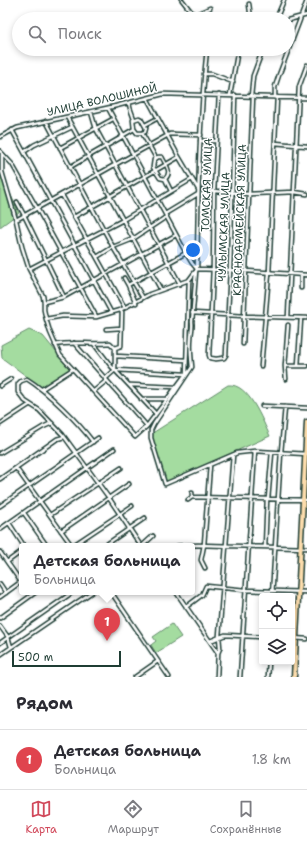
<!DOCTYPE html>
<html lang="ru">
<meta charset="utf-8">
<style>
:root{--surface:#fff;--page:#f7f7f7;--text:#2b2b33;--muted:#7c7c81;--line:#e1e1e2;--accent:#d1495b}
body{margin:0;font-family:"Shantell Sans",sans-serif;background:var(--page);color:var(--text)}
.controls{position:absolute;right:12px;bottom:12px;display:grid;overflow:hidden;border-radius:4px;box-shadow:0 2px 6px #0003}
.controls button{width:36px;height:36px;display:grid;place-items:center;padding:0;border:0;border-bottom:1px solid var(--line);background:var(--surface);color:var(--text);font:20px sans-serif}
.scale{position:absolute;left:12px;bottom:10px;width:109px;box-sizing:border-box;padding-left:4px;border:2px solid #1f3d34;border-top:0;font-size:11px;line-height:14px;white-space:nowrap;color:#1f3d34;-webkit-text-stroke:3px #fff;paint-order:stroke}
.you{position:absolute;left:193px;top:250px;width:14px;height:14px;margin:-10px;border:3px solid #fff;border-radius:50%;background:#1a73e8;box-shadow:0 0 0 6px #1a73e833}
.badge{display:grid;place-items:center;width:26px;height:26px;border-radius:50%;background:var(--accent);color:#fff;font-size:13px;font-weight:700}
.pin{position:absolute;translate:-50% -33px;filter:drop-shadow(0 1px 2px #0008)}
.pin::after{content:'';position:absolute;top:21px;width:14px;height:12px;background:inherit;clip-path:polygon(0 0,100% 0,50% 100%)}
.popup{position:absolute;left:19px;top:543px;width:176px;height:52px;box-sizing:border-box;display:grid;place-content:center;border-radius:4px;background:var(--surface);filter:drop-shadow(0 1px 3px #0005);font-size:13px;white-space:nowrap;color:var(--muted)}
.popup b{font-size:15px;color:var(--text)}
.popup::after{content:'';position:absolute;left:50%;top:100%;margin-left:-8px;border:8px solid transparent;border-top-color:var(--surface)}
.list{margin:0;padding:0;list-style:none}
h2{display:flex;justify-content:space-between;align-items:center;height:52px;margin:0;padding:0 16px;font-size:17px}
h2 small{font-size:13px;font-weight:400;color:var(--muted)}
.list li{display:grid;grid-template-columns:26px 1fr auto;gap:12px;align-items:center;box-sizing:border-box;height:60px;padding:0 16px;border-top:1px solid var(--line)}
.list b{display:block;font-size:15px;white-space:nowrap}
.list p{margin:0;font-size:13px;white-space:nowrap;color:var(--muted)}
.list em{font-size:13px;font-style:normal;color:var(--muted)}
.icon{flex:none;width:22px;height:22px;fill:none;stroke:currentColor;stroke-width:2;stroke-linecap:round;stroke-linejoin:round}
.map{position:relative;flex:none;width:307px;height:677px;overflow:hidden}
.search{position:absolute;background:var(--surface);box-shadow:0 2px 6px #0003;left:12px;right:12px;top:12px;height:44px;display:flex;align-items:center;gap:10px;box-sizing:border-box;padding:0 14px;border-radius:22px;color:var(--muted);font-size:15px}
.sheet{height:112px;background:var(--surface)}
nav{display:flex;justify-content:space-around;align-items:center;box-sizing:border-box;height:56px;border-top:1px solid var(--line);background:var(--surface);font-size:11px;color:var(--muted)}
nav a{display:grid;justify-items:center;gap:2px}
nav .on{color:var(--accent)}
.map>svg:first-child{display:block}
.green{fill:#a4dca0;stroke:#628c6a}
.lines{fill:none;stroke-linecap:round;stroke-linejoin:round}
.minor-casing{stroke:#1f3d34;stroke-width:5.5}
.major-casing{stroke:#1f3d34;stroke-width:7}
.minor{stroke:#fff;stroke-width:2.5}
.major{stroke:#fcdcac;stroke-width:4}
.labels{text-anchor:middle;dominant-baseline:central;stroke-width:3;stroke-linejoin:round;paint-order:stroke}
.street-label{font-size:11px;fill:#1f3d34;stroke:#fff}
</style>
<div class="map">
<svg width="307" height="677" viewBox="0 0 307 677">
<rect width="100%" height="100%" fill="#fff"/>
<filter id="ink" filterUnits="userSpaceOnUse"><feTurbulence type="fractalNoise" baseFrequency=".025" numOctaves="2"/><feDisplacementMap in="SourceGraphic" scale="8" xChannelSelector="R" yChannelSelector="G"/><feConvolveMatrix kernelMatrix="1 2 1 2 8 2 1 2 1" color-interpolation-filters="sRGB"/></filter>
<g filter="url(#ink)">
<path class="green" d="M0,171L19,213L0,227Z
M29,330L43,336L70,369L41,387L2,358L1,345Z
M228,385C249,383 262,420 270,436L166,482L151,434Z
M172,624L181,637L156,653L151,645L156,641L153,637Z"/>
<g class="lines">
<defs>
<path id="minor" d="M182,0L197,19
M249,4L251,19
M186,19L210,8
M276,19L284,0
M288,20L307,15
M207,49C199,122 198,196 197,269L196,271L192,322C193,328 191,332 191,338C190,348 191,358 192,367L154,424L151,430V438L165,484L237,453L255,451L307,454
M204,74H212L233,82
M219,95L214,191L213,269L209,355L210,358L216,359L224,358L226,355L230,270L235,95
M230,95L238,49
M251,96L253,76L263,49
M275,97V87L279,75L307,1
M147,98L179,157L198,189
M129,103L130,108L134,119
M108,108L186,253L192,263L197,269L230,270L307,275
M91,112L96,129L180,284
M67,117L161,290
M139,118L141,119L146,128L145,132L142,133H137L134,129L133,120Z
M46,121L113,247L143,298
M145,125L158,118
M12,130L111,312
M142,133L156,158
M122,136L134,129
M0,137L17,128L116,106L163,94L307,98
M200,141H216
M275,143L307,146
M60,148L113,119
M0,151L12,164L37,208L96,316
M24,152L34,145L72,127
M2,154V172L16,220
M70,167L122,137
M165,179L160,178L153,167L154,160L158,157H162C165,164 173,172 165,179L171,191
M203,190L249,194L294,192L307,194
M62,195L125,308
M17,202L24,215L64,297
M165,214L198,194
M74,217L179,157
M97,257L113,247L133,239L166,217
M29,269L22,247L16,220L170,134L201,135
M124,278L128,285
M189,280L186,374L147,426L135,437L60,355L50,332L46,319L63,316L96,317L120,310L150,294L189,280L195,272
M301,288V275
M44,302L43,296L29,269L123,220L192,179
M136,303L128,285L186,253
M192,313L245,316L307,318
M288,317L299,87L307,65
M46,319L44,310V302L64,297L176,235
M106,329L121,328
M74,343L147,426
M94,344L111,366L156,414
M243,344L253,96
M55,345C72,341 91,345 110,343L115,348V370L105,379
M115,348L121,346L122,312L120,310
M116,356L186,360
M261,366L269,273L277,97
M285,366H307
M298,366L301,318
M116,370L185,374
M286,379L285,366L288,325
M130,385L175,387
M0,386L11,379
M42,389L73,369
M94,391L106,381
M141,399H166
M262,406L307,408
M0,424L29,405
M93,442C78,422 48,392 27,379L21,381L18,384V392L25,401L39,410L63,435L109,498L141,546
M0,453L43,427L52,423
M16,468L72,546
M0,479L57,439L64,437
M192,493V497L307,500
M268,499L272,452
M188,500L192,497
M0,506L98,438
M24,513L47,546
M50,515L121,468
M9,523L24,546
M0,529L114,449
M61,531L129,484
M72,546L132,506
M104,546L145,518
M142,546L153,536
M178,546L198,545L307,548
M265,547L267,499
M0,552L21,582
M7,562L22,551
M205,568L201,560L204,545L210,465
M0,584L6,593
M111,592L158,661L135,677
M176,592L218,653L217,677
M272,596L281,452L285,407
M0,597L22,581
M186,607L202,595L206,586L245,590L307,592
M0,618L36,592
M0,626L8,637L11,647
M292,638L307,639
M210,641L225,635L262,637
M0,643L73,592
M218,653L220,648L219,636L233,455
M0,655L92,592
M158,661L169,677
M240,677L255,451
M268,677L269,662"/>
<path id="major" d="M294,677L307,422"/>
</defs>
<use href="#minor" class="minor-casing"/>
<use href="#major" class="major-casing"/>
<use href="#minor" class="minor"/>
<use href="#major" class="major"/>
</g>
</g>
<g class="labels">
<g class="street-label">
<text transform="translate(102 100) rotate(-13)">УЛИЦА ВОЛОШИНОЙ</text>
<text transform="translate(207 185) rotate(-88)">ТОМСКАЯ УЛИЦА</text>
<text transform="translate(240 220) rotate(-88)">КРАСНОАРМЕЙСКАЯ УЛИЦА</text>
<text transform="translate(224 227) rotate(-88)">ЧУЛЫМСКАЯ УЛИЦА</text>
</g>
</g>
</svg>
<div class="controls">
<button><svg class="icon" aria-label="locate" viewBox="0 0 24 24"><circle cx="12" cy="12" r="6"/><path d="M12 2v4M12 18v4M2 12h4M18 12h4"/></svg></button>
<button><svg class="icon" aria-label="layers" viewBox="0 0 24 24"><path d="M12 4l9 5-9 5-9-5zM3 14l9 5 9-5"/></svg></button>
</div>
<div class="scale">500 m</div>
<div class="you"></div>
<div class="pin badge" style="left:107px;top:641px;background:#e0444e">1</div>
<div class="popup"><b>Детская больница</b>Больница</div>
<div class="search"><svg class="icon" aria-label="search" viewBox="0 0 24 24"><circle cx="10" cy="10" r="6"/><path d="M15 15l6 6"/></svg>Поиск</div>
</div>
<section class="sheet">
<h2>Рядом<small></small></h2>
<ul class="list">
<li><span class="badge" style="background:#e0444e">1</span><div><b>Детская больница</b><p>Больница</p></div><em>1.8 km</em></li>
</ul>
</section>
<nav>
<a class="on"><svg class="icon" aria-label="map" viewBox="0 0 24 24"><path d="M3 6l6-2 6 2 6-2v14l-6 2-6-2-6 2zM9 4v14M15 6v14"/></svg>Карта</a>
<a><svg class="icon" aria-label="directions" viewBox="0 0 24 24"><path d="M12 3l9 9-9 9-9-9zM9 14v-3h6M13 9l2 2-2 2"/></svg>Маршрут</a>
<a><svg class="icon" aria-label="saved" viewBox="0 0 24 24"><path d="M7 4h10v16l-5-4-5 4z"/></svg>Сохранённые</a>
</nav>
